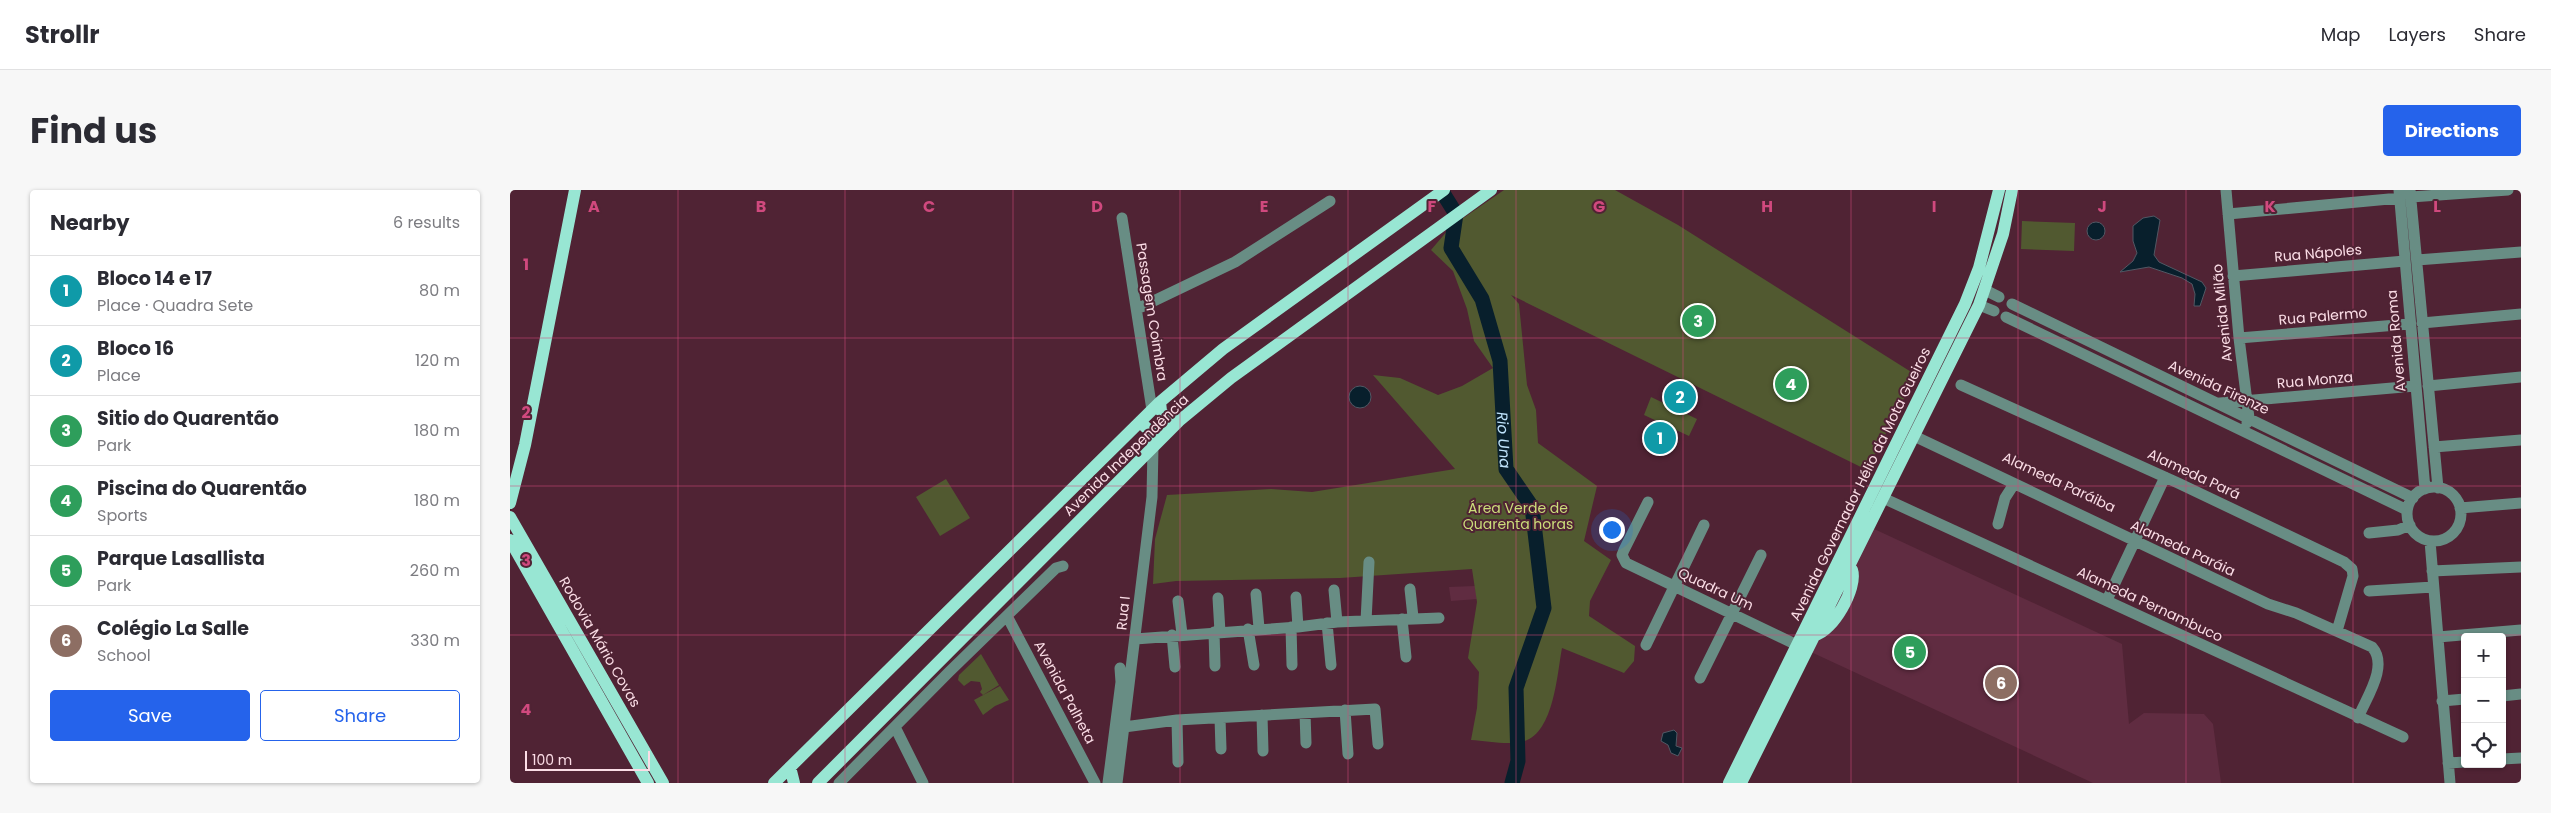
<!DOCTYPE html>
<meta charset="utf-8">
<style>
:root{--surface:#fff;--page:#f7f7f7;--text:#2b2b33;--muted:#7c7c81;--line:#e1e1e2;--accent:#2563eb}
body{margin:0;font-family:Poppins,sans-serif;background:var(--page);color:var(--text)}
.controls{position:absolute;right:15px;bottom:15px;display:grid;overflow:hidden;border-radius:5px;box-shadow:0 1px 4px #0004}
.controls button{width:45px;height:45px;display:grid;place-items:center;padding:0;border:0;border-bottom:1px solid var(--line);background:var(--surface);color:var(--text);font:25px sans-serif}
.scale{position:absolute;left:15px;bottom:12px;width:125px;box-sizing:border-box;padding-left:5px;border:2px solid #fbdde6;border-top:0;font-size:14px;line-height:18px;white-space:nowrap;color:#fbdde6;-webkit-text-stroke:4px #502334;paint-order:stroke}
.you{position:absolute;left:1101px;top:339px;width:18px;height:18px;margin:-12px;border:4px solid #fff;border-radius:50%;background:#1a73e8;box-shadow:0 0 0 8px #1a73e833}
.badge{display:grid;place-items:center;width:32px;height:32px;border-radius:50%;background:var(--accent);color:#fff;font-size:16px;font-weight:700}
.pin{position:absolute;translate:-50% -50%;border:2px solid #fff;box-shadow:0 1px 5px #0006}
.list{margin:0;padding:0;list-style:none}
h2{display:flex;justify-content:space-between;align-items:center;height:65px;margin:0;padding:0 20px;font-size:21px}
h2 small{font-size:16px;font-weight:400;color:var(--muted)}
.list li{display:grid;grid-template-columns:32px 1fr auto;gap:15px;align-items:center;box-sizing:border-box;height:70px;padding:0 20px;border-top:1px solid var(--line)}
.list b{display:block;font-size:19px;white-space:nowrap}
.list p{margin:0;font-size:16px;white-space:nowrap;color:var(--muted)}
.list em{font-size:16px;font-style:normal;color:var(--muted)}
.actions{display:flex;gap:10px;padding:15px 20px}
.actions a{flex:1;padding:11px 0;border:1px solid var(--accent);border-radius:5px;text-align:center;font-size:18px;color:var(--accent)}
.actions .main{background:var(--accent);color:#fff}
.icon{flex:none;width:28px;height:28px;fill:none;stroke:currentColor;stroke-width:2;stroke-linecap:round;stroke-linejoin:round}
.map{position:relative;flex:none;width:2011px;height:593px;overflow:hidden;border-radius:5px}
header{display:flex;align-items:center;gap:30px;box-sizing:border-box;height:70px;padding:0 25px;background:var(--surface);border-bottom:1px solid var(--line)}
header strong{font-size:24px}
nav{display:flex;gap:28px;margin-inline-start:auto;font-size:18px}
.intro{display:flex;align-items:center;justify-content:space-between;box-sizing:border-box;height:120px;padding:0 30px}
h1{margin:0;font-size:35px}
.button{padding:12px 22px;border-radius:5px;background:var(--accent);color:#fff;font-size:18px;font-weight:700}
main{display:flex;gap:30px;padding:0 30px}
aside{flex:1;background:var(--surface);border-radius:5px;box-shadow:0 1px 4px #0004}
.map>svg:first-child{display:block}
.built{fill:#602c41}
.green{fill:#515930}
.water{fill:#081f2c;stroke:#515864}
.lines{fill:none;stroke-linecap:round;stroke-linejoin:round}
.river{stroke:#081f2c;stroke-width:15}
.minor{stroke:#688d84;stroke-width:11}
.major{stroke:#98e6d3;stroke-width:12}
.grid{fill:none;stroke:#d0497e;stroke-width:1;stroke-opacity:0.55}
.labels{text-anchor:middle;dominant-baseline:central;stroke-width:4;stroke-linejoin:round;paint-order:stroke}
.street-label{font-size:14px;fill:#fbdde6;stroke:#502334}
.park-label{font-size:14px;fill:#cbdd7a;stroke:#502334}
.water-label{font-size:15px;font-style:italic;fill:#bfe3fb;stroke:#502334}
.grid-label{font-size:16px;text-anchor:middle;font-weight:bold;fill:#d0497e;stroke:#502334;stroke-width:4;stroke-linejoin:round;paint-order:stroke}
</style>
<header>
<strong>Strollr</strong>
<nav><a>Map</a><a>Layers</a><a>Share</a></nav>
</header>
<div class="intro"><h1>Find us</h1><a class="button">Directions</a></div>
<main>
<aside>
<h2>Nearby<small>6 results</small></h2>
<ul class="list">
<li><span class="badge" style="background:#0f9aa8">1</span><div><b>Bloco 14 e 17</b><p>Place · Quadra Sete</p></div><em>80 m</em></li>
<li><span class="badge" style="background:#0f9aa8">2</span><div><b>Bloco 16</b><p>Place</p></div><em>120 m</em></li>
<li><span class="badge" style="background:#2e9e5b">3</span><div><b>Sitio do Quarentão</b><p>Park</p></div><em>180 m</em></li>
<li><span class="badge" style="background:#2e9e5b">4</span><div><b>Piscina do Quarentão</b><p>Sports</p></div><em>180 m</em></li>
<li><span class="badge" style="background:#2e9e5b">5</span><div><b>Parque Lasallista</b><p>Park</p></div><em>260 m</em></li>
<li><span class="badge" style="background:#8d6e63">6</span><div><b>Colégio La Salle</b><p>School</p></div><em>330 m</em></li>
</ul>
<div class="actions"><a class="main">Save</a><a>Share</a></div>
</aside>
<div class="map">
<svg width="2011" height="593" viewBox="0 0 2011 593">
<rect width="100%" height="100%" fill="#502334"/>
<path class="built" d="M1362,338L1612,454L1619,534L1634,523L1694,524L1703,534L1711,593H1583L1301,462Z
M965,396L967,409L941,411L939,397Z"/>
<path class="green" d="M994,0H1105L1168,35L1406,185L1357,280L1001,105L1009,114L1017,195L1026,220L1028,253L1087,296L1074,351L1101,370L1080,411L1079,426L1125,456L1124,471L1114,483L1052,458C1047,484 1044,546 1011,552C997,555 976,551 961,550L967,518L969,482L958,468L967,412L962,379L830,388L666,391L643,394L645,349L657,305L761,299L802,302L945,279L863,185L890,188L928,205L952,196L983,178L964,151L957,119L943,81L921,60L938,40L949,50L952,29Z
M1512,31L1565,33L1564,61L1511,59Z
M1141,207L1187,229L1179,246L1134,225Z
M436,289L460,328L430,346L406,307Z
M471,464L489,495L473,505L470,502L472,499L470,492L461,491L454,496L448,490L449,485Z
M490,496L499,510L485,516L473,525L464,510Z"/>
<path class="water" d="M1644,26L1650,30L1644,65L1649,72L1692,92L1696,98L1690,116H1684L1685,104L1682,94L1672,88L1639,77L1610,82L1623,71L1627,63L1623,51V36L1633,28Z
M1577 41a9 9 0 1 1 18 0a9 9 0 1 1-18 0Z
M1282,180L1291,184L1280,207L1270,203Z
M839 207a11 11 0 1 1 22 0a11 11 0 1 1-22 0Z
M1164,540L1167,543L1166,556L1172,558L1168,566L1161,563L1158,555L1151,551L1153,543Z"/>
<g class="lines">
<path class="river" id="s1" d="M931,0L946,24L941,58L972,109L990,171L996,279L1022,317L1034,418L1006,498L1008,571L1002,593"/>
<path class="minor" d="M1716,0L1729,148L1739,228L1737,233
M1889,0L1915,299
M1900,0L1928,298
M1901,7L1998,0
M1718,24L1890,8
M612,28L642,220
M1907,70L2011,62
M1723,86L1895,71
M1475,100L1489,107
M1502,114L1903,308
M1469,115L1484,121
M627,119L725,72L820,11
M1496,127L1897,320
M1912,133L2011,124
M1729,148L1899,134
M1451,195L1668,293L1834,372L1842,379L1843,386L1827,441
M1918,196L2011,187
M1710,213L1905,196
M1404,246L1758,414L1786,423L1862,457C1879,476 1856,508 1848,528
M1924,257L2011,250
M1897 324a27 27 0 1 1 54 0a27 27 0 1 1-54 0Z
M1373,308L1893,547
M1138,312L1114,360L1112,365L1116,373L1287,455
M1950,318L2011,313
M1488,334L1495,308L1504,294
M1859,343L1888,340L1900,335
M1920,351L1940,593
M1922,381L2011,377
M900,399L903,427
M824,400L827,432
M1859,401L1923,397
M746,404L749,438
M786,407L788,437
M708,408L710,442
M1597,410L1655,287
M668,411L672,444
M497,426L585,593
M892,429L896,467
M856,431L859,372
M817,433L821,475
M781,437L782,475
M738,439L744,475
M704,442L705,476
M662,445L665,477
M1928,447L2011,440
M625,449L788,437L827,432L929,428
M1136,455L1194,335
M1190,488L1251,365
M1992,506L2011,504
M1932,511L1955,509
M835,520L838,564
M795,523L796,553
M752,525L753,561
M710,528L711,559
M667,530L668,572
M385,537L413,593
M614,537L667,530L865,519L868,554
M1992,569L2011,568
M1938,573L1955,572
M329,593L439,482L546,378L553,376
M598,593L611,492L610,478
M607,593L642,307L643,256"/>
<path class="major" d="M650,212L651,221L657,229L669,231
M630,232L641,242L643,256
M0,313L15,255L65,0
M0,327L153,593
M0,350L138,593
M1305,445C1322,442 1348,398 1342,380L1333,374
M280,577L284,593
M264,593L650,212L713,159L934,0
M308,593L669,231L721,188L981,0
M1219,593L1455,114L1469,78L1489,0
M1231,593L1469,115L1493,44L1502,0"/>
</g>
<path class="grid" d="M168,0V593M335,0V593M503,0V593M670,0V593M838,0V593M1006,0V593M1173,0V593M1341,0V593M1508,0V593M1676,0V593M1843,0V593M0,148H2011M0,296H2011M0,445H2011"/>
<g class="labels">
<g class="street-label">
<text transform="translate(1808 63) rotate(-5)">Rua Nápoles</text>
<text transform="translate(642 122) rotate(81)">Passagem Coimbra</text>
<text transform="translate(1712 123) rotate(-96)">Avenida Milão</text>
<text transform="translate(1813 126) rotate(-5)">Rua Palermo</text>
<text transform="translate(1886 151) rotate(-95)">Avenida Roma</text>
<text transform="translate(1805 190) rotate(-5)">Rua Monza</text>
<text transform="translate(1709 197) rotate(25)">Avenida Firenze</text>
<text transform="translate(616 265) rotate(-44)">Avenida Independência</text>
<text transform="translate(1684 284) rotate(25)">Alameda Pará</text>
<text transform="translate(1549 292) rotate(25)">Alameda Paráiba</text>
<text transform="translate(1350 294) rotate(-64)">Avenida Governador Hélio da Mota Gueiros</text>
<text transform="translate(1673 358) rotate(25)">Alameda Paráia</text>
<text transform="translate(1206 399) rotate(25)">Quadra Um</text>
<text transform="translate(1640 414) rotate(25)">Alameda Pernambuco</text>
<text transform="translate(613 423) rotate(-84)">Rua I</text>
<text transform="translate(90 452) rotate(60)">Rodovia Mário Covas</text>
<text transform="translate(555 502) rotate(62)">Avenida Palheta</text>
</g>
<g class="park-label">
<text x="1008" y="318">Área Verde de<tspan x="1008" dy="16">Quarenta horas</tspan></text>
</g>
<g class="water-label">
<text stroke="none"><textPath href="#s1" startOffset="266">Rio Una</textPath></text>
</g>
</g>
<g class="grid-label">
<text x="84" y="22">A</text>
<text x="251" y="22">B</text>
<text x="419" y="22">C</text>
<text x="587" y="22">D</text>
<text x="754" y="22">E</text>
<text x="922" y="22">F</text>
<text x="1089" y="22">G</text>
<text x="1257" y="22">H</text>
<text x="1424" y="22">I</text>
<text x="1592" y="22">J</text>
<text x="1760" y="22">K</text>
<text x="1927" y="22">L</text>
<text x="16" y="80">1</text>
<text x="16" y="228">2</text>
<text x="16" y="376">3</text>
<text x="16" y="525">4</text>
</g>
</svg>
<div class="controls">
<button>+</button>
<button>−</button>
<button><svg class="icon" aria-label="locate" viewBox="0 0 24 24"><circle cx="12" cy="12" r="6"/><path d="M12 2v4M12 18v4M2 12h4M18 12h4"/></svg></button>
</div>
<div class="scale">100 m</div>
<div class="you"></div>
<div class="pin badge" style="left:1150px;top:248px;background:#0f9aa8">1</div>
<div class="pin badge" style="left:1170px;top:207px;background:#0f9aa8">2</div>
<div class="pin badge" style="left:1188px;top:131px;background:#2e9e5b">3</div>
<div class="pin badge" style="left:1281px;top:194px;background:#2e9e5b">4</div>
<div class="pin badge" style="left:1400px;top:462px;background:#2e9e5b">5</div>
<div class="pin badge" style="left:1491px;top:493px;background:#8d6e63">6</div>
</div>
</main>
